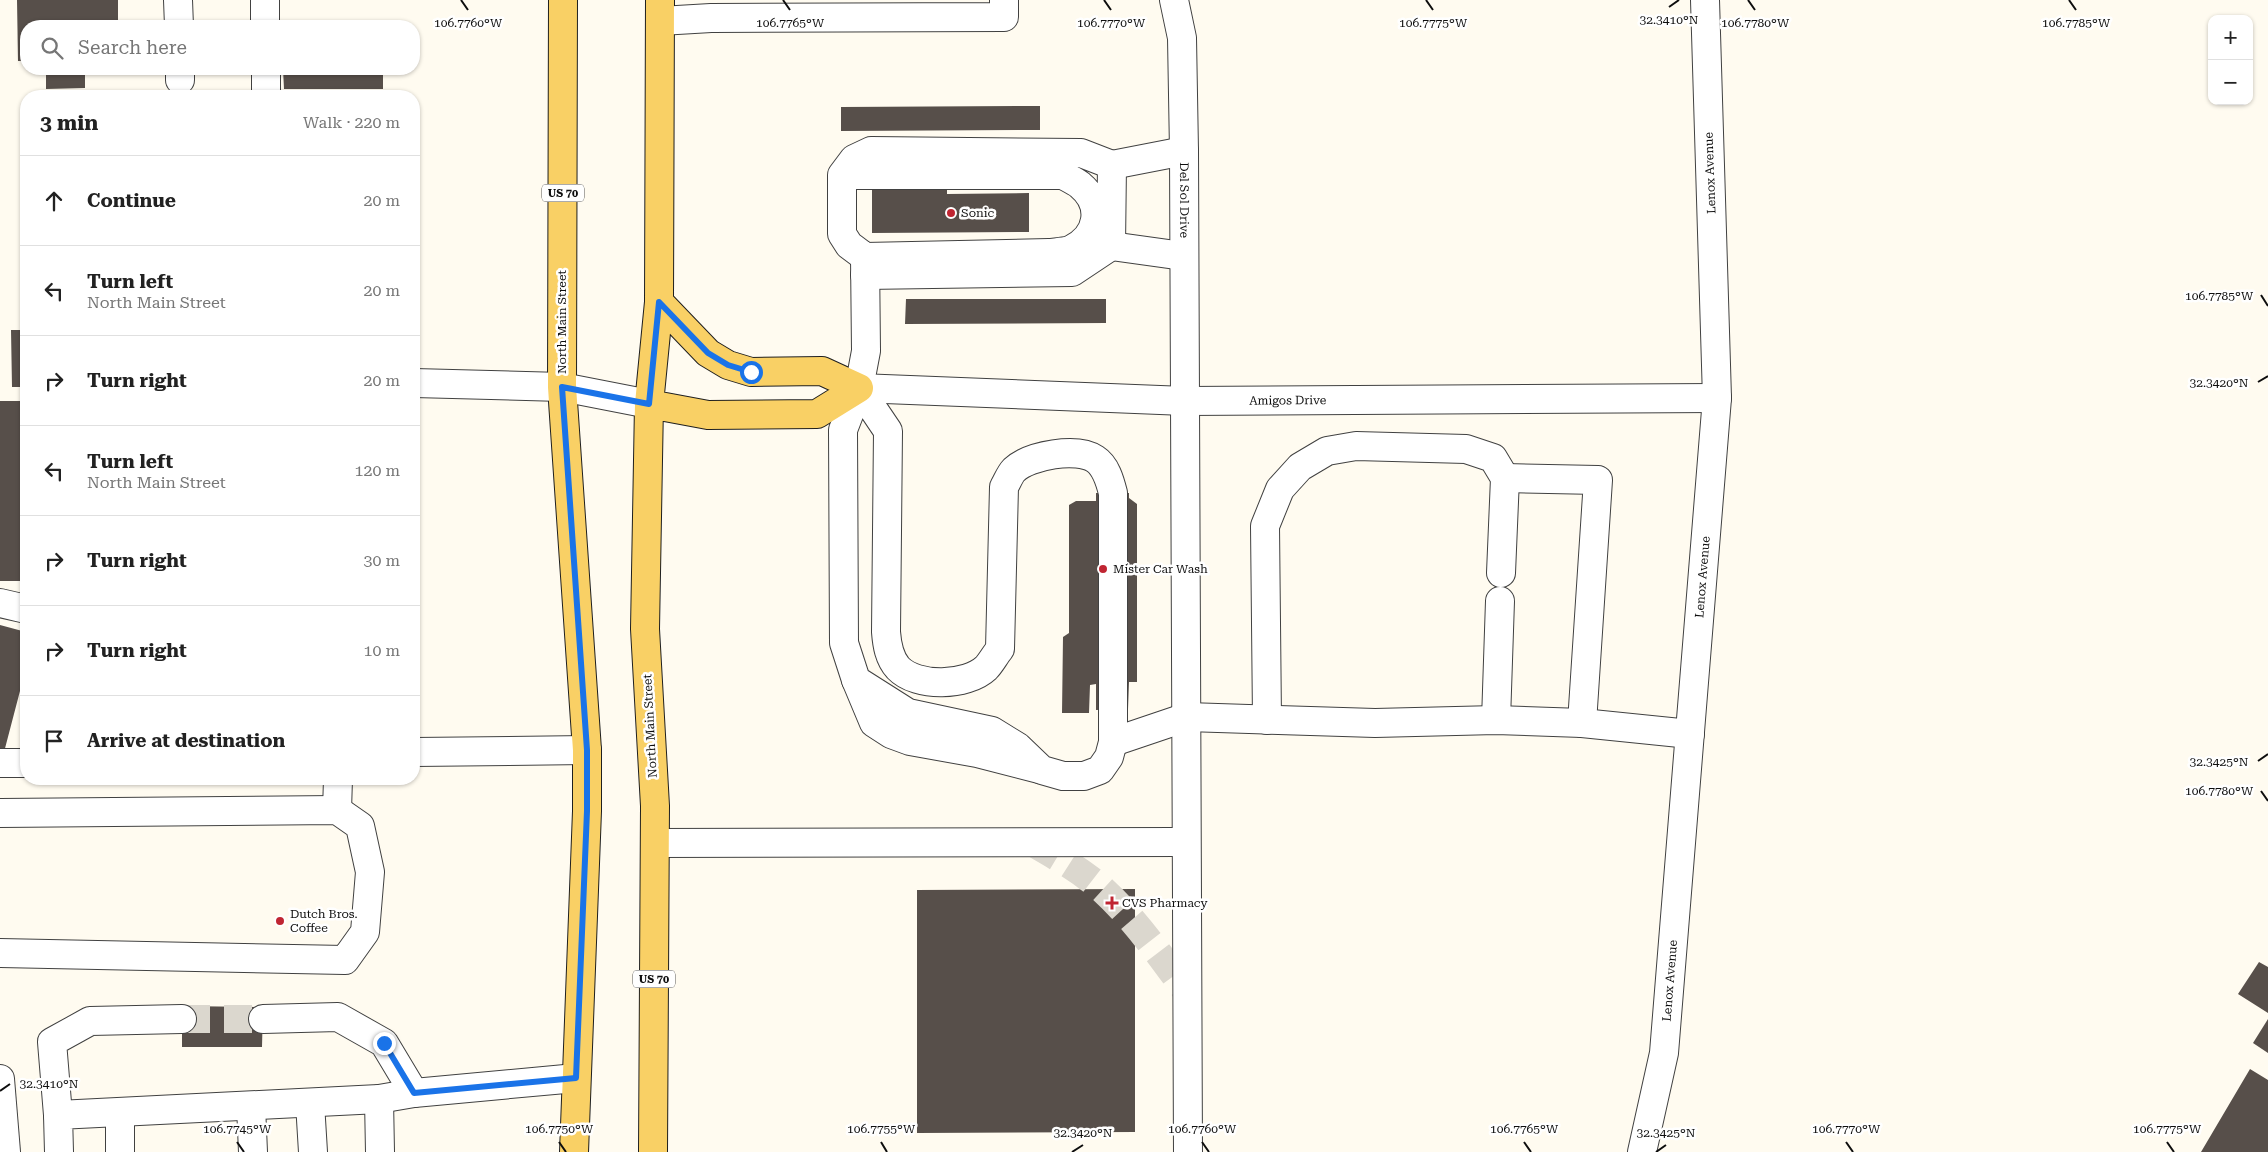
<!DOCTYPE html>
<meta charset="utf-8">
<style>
:root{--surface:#fff;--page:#f2f2f2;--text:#222;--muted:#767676;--line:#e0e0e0}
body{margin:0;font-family:"Roboto Serif",serif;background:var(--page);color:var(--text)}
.controls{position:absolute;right:15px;top:15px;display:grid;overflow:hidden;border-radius:10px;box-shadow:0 1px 4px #0004}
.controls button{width:45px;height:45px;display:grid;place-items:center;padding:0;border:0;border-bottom:1px solid var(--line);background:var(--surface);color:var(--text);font:25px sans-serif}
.stop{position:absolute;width:15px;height:15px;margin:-11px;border:4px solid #1a73e8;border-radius:50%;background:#fff}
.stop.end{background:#1a73e8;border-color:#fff;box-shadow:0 1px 5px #0008}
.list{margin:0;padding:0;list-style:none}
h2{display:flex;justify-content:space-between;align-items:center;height:65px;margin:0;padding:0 20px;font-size:21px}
h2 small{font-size:16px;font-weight:400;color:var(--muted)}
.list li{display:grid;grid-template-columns:32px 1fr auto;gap:15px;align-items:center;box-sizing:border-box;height:90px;padding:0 20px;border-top:1px solid var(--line)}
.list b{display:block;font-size:19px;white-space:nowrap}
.list p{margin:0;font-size:16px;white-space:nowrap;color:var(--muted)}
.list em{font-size:16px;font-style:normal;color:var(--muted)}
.icon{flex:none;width:28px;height:28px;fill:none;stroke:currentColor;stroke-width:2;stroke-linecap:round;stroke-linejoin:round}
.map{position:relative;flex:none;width:2268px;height:1152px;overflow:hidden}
.search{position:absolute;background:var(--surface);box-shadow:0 1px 4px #0004;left:20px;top:20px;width:400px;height:55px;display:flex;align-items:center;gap:12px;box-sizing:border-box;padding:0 18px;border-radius:20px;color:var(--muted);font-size:19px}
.panel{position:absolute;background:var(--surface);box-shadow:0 1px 4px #0004;left:20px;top:90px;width:400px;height:695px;border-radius:20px}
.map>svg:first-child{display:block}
.building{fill:#574f4a}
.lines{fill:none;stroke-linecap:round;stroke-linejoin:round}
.minor-tunnel{stroke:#dbd7ce;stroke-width:28;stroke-dasharray:28 14;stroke-linecap:butt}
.minor-casing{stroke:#414141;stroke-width:30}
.major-casing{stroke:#1f1f1f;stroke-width:30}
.minor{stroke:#fff;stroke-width:28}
.major{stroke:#f9d065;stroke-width:28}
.route{stroke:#1a73e8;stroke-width:6}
.ticks{fill:none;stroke:#0e0e0e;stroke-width:2}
.poi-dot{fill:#c02532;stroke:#fff;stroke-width:2}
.labels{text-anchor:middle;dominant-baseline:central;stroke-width:5;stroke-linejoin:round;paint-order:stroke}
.shield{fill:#fff;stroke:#565656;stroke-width:1}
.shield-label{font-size:11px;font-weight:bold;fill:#0e0e0e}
.street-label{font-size:12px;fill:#0e0e0e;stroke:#fff}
.poi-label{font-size:12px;fill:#0e0e0e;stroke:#fff;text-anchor:start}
.ticks-label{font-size:12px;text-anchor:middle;fill:#0e0e0e;stroke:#fff;stroke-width:5;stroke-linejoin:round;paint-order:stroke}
</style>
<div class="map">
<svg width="2268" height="1152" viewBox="0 0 2268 1152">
<rect width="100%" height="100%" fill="#fffbf0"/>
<path class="building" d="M17,0H118V26H26V61H18Z
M382,21V26H283V22Z
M46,69H85V88L46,89Z
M283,69H383V89H284Z
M1040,106V130L841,131V107Z
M947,184V194L1029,193V232L872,233V185Z
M906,299H1106V323L905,324Z
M11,330H26V387H12Z
M0,401H26V581H0Z
M1096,493H1129V498L1137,504V682H1129L1128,709L1096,710V684L1090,685L1089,713H1062L1063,637L1069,633V505L1076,501H1096Z
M0,625L26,632V668L3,756L0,755Z
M1135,889V1132L917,1133V890Z
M2259,962L2268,967V1013L2238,994Z
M182,1006L263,1007L262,1047H182Z
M2268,1019V1053L2253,1043Z
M2250,1069L2268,1080V1152H2201Z"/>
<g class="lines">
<path class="minor-tunnel" d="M1033,843C1057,857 1082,871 1102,889C1135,919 1161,957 1187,992
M182,1019H263"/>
<defs>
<g id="minor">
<path d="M178,0L179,26"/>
<path d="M265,0V26"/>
<path id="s1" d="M1174,0L1182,38L1184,151L1188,1152"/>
<path d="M660,21L711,18L1004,17V0"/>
<path d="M180,69V80"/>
<path d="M266,69V96"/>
<path d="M1112,165L1184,151"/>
<path d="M842,175H1063C1068,178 1075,181 1080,185C1104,205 1099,235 1072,249C1066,252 1056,252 1049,253L865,257L849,245L842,234V175L854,159L871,151L1081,153L1112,165L1111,246L1072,272L865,275"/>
<path d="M1111,246L1183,256"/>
<path d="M414,383L562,387L649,404"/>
<path d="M859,388L888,431L886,632C887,645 889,658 898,668C917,688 967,686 986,668C991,663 995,655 1000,649L1004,487C1007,482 1010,474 1014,470C1030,455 1077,447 1095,459C1106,466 1110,481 1113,493V742L1109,757L1100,770L1084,776H1063L1042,770L1018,747L992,731L908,713L856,680L844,643L843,430L859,388L866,351L865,257"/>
<path id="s2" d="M859,388L1185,401L1717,398"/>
<path d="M1505,478L1598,480L1582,723"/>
<path d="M0,603L26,609"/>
<path d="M856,680L874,723L891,734L910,741L977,753L1039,769"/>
<path d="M1267,720L1265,526L1280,489L1300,467L1327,451L1356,446L1466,449L1493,458L1505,478L1501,573"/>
<path d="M1496,720L1500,601"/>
<path d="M1113,742L1187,717L1375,723L1496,720L1582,723L1690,734"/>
<path d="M414,752L587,750"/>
<path d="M0,763H26"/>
<path d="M337,810L338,779"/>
<path d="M0,813L337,810L360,826L370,872L365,932L345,960L0,953"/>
<path d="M655,843L1186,842"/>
<path d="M263,1019L338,1017L384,1043L414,1093"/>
<path d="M0,1079L6,1152"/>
<path d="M379,1099L380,1152"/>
<path d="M310,1103L313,1152"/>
<path d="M251,1106L253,1152"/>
<path d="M120,1114V1152"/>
<path d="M58,1115L52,1042L90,1021L182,1019"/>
<path d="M59,1152L58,1115L379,1099L414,1093L576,1078"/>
<path id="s3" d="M1642,1152L1664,1053L1717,398L1705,0"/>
</g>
<path id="major" d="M563,0L562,387L587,750V811L574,1152
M659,302L708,353L728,365L751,372L822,371L859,388
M649,404L708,415L817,414L859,388
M653,1152L655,806L645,629L649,404L659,302L660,0"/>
</defs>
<use href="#minor" class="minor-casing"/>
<use href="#major" class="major-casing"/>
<use href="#minor" class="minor"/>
<use href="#major" class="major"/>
</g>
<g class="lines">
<path class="route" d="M384,1043L414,1093L576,1078L587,811V750L562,387L649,404L659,302L708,353L728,365L751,372"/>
</g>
<path class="ticks" d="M461,0L468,10M783,0L790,10M1104,0L1111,10M1426,0L1433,10M1748,0L1755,10M2069,0L2076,10M1669,7L1679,0M2261,295L2268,306M2258,382L2268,376M2258,761L2268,754M2261,791L2268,801M0,1091L10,1084M237,1142L244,1152M559,1142L566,1152M881,1142L887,1152M1202,1142L1209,1152M1524,1142L1531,1152M1846,1142L1853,1152M2167,1142L2174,1152M1072,1152L1083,1145M1656,1152L1666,1145"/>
<g class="poi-dot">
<circle cx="951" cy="213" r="5"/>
<circle cx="1103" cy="569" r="5"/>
<path d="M1109.5 895.5h5v5h5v5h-5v5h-5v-5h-5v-5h5z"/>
<circle cx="280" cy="921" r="5"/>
</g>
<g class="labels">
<g class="shield">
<rect x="542" y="184.5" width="42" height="17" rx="4"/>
<rect x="633" y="970.5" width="42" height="17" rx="4"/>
</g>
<g class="shield-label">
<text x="563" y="193">US 70</text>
<text x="654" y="979">US 70</text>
</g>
<g class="street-label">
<text transform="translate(1710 173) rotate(-92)">Lenox Avenue</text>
<text stroke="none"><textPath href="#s1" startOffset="201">Del Sol Drive</textPath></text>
<text transform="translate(562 322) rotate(-90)">North Main Street</text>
<text stroke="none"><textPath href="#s2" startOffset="429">Amigos Drive</textPath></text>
<text stroke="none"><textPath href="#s3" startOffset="579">Lenox Avenue</textPath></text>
<text transform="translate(650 726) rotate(-93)">North Main Street</text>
<text stroke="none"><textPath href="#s3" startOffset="174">Lenox Avenue</textPath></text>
</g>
<g class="poi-label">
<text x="961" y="213">Sonic</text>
<text x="1113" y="569">Mister Car Wash</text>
<text x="1122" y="903">CVS Pharmacy</text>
<text x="290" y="914">Dutch Bros.<tspan x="290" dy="14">Coffee</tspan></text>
</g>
</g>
<g class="ticks-label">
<text x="1669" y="24">32.3410°N</text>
<text x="468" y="27">106.7760°W</text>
<text x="790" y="27">106.7765°W</text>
<text x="1111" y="27">106.7770°W</text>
<text x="1433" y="27">106.7775°W</text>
<text x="1755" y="27">106.7780°W</text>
<text x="2076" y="27">106.7785°W</text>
<text x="2219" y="300">106.7785°W</text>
<text x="2219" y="387">32.3420°N</text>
<text x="2219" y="766">32.3425°N</text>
<text x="2219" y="795">106.7780°W</text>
<text x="49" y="1088">32.3410°N</text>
<text x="237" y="1133">106.7745°W</text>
<text x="559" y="1133">106.7750°W</text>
<text x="881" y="1133">106.7755°W</text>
<text x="1202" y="1133">106.7760°W</text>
<text x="1524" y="1133">106.7765°W</text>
<text x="1846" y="1133">106.7770°W</text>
<text x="2167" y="1133">106.7775°W</text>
<text x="1083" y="1137">32.3420°N</text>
<text x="1666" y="1137">32.3425°N</text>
</g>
</svg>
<div class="controls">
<button>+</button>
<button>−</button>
</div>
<div class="stop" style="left:751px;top:372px"></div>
<div class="stop end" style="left:384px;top:1043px"></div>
<div class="search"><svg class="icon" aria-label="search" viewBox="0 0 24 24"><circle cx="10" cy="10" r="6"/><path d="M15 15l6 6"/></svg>Search here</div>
<section class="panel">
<h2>3 min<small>Walk · 220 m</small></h2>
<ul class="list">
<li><svg class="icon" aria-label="ahead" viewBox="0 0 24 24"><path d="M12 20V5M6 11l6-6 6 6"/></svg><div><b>Continue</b></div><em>20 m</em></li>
<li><svg class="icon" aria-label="left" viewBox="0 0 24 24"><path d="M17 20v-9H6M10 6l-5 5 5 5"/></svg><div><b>Turn left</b><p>North Main Street</p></div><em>20 m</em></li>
<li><svg class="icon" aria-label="right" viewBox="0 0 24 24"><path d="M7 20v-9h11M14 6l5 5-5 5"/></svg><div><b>Turn right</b></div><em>20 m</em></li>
<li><svg class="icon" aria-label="left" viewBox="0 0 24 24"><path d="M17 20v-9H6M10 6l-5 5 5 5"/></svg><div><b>Turn left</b><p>North Main Street</p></div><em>120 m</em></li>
<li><svg class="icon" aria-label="right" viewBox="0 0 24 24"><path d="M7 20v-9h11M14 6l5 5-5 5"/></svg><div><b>Turn right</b></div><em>30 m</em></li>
<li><svg class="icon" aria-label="right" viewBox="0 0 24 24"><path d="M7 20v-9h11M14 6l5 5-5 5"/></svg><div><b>Turn right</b></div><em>10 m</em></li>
<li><svg class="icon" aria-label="arrive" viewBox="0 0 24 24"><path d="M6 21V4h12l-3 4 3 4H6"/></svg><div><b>Arrive at destination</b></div></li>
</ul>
</section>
</div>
